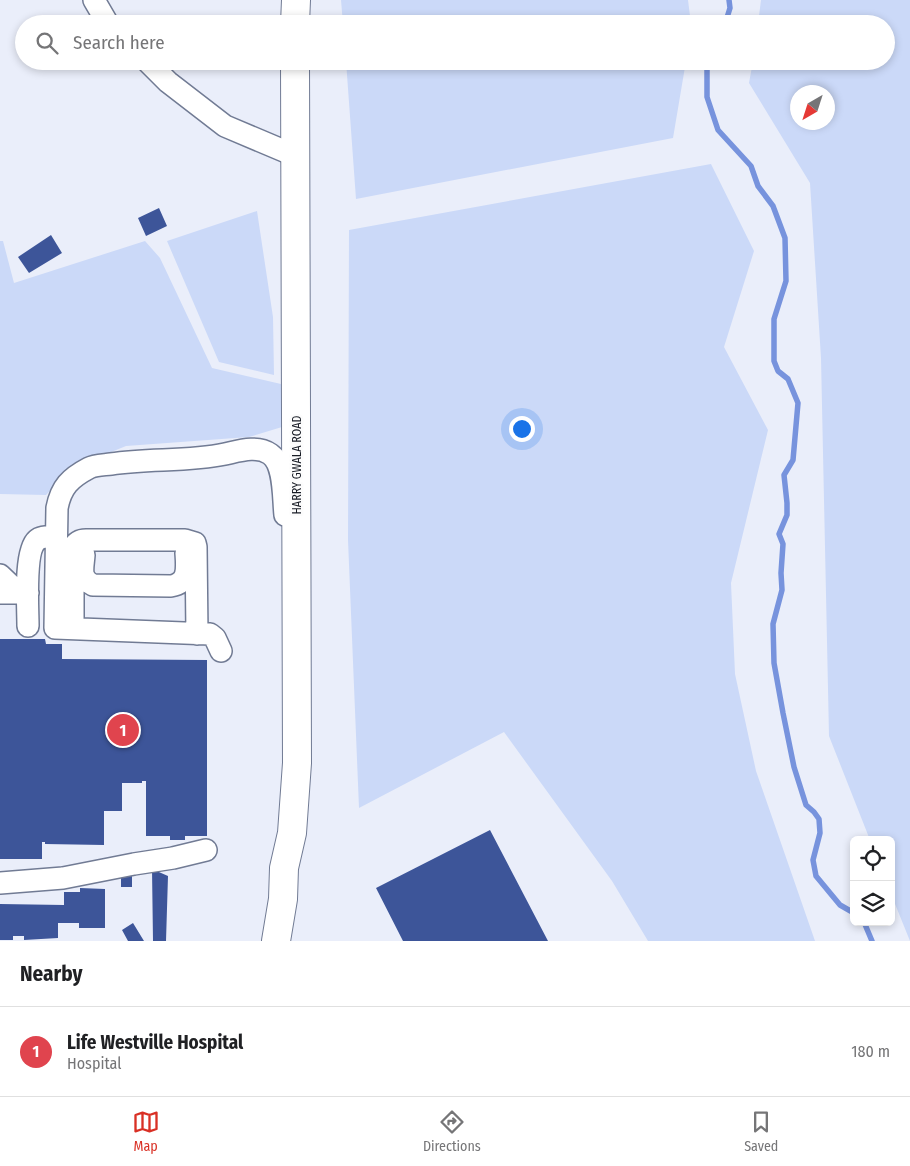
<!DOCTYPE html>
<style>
:root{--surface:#fff;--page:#f2f2f2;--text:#202124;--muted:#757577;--line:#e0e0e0;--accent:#d93025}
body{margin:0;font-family:"Fira Sans Condensed",sans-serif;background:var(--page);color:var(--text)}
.controls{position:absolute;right:15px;bottom:15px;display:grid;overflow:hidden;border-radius:8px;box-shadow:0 2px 8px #0003}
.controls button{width:45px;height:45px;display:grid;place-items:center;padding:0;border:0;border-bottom:1px solid var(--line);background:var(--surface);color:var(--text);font:25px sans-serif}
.compass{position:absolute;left:790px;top:85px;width:45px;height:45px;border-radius:50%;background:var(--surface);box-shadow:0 2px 8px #0003;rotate:219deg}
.you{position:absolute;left:521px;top:428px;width:18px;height:18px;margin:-12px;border:4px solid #fff;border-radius:50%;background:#1a73e8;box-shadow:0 0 0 8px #1a73e833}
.badge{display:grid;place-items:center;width:32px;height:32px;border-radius:50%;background:var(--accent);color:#fff;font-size:16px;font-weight:700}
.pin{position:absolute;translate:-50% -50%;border:2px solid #fff;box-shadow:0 1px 5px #0006}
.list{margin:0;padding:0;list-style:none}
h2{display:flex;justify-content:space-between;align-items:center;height:65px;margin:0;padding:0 20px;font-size:21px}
h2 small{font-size:16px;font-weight:400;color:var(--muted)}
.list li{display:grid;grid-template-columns:32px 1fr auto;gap:15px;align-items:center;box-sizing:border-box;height:90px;padding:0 20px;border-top:1px solid var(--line)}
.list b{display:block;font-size:19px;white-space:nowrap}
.list p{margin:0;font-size:16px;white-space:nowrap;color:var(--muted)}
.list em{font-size:16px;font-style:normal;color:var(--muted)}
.icon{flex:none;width:28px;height:28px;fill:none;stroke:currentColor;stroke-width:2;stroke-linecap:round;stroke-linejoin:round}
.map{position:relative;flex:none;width:910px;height:941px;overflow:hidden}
.search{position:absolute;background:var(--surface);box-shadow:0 2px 8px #0003;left:15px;right:15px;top:15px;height:55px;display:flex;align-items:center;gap:12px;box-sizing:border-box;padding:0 18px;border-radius:28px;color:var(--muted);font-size:19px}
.sheet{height:155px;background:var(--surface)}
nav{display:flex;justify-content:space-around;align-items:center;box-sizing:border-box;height:70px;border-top:1px solid var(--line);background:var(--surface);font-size:14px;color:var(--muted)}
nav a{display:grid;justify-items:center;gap:2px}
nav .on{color:var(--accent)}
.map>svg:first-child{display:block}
.green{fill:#cbd9f8;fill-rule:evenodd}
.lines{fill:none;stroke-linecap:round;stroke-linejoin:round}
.stream{stroke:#7793dd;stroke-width:5.5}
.building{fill:#3d5599}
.minor-casing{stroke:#717b94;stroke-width:24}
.major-casing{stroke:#717b94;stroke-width:30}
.minor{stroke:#fff;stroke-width:21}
.major{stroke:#fff;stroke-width:28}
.labels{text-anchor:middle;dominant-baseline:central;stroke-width:5;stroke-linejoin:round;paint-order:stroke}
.street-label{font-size:12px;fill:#181c25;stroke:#fcfcfc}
</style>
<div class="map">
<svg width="910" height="941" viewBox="0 0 910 941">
<rect width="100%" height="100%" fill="#eaeefa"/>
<path class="green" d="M341,0H688L691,24H343Z
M761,0H910V941L891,894V840H870L829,736L821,358L810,183L749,83L753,61H886V24H758ZM798,92H828V122H798Z
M346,61H686L673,138L356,199Z
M711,164L754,251L724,347L768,430L731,583L735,674L756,771L815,941H648L612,881L504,732L359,808L348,540L349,230Z
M257,211L273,317L274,375L219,362L167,241Z
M0,241H3L14,283L145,241L160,258L212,368L281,384L282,427L249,437L126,446L72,468L46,495L0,494Z"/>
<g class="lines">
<path class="stream" d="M725,24L730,8L729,0
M710,61L707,69V97L718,130L751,166L758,186L773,206L785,238L786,281L774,319V361L778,371L788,379L798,403L793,460L784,475L787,503V515L779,534L783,544L781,573L782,590L773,624L774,663L783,713L794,767L806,805L814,812L819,819L820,833L813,860L816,876L840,905L854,913
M864,922L872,941"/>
</g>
<path class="building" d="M159,208L167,226L146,236L138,218Z
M51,235L62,253L29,273L18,257Z
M0,639H45L46,644H62V659L207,660V836H185V840H170V836H146V781H142V783H122V811H104V845L45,844V842H42V859H0Z
M490,830L548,941H403L376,888Z
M152,869L168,876L166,941H153Z
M121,873L132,874V887H121Z
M80,888L105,889V928H79V923H58V938L24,940V936H13V940H0V904L64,905V892H80Z
M133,923L144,941H128L122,930Z"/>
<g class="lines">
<defs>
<path id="minor" d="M94,0L108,24
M147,61L168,82L225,126L296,156
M84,555C83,569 79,578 93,585L171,586C189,583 187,568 186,553
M0,575L19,593
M0,593H28
M28,626C28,608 24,551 37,540C41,536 51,537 56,536
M73,628V548C76,542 79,540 86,540H185L195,543L196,547L197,634
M221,651L215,638L210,634L55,628L57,508C61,487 70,478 89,468C95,465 104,465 111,464C149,458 188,462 225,454C239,451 257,445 270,454C285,464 283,498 285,515
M0,883L63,878L134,864L173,858L206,850"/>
<path id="major" d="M295,24L296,0
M276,941L283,899L284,868L292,833L297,763L295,61"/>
</defs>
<use href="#minor" class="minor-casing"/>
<use href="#major" class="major-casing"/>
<use href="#minor" class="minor"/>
<use href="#major" class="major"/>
</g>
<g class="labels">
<g class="street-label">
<text transform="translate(297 465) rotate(-90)">HARRY GWALA ROAD</text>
</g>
</g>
</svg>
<div class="controls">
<button><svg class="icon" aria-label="locate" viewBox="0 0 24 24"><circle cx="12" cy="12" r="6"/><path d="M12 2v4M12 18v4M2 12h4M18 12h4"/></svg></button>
<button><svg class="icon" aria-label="layers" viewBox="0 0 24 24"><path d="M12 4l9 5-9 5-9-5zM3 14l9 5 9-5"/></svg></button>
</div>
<svg class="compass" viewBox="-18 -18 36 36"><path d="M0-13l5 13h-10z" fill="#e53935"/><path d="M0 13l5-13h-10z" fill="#757577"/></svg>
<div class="you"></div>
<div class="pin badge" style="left:123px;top:730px;background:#e0444e">1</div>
<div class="search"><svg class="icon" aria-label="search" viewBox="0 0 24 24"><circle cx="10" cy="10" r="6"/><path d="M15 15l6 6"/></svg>Search here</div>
</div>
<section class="sheet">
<h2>Nearby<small></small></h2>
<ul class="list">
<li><span class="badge" style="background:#e0444e">1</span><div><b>Life Westville Hospital</b><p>Hospital</p></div><em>180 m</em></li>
</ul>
</section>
<nav>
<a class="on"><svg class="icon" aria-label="map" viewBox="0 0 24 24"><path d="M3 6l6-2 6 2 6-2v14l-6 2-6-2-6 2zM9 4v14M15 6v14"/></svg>Map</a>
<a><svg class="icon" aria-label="directions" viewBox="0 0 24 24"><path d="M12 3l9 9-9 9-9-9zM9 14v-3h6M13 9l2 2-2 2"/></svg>Directions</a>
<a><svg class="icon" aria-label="saved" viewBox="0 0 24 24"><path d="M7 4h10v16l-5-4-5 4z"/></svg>Saved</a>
</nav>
